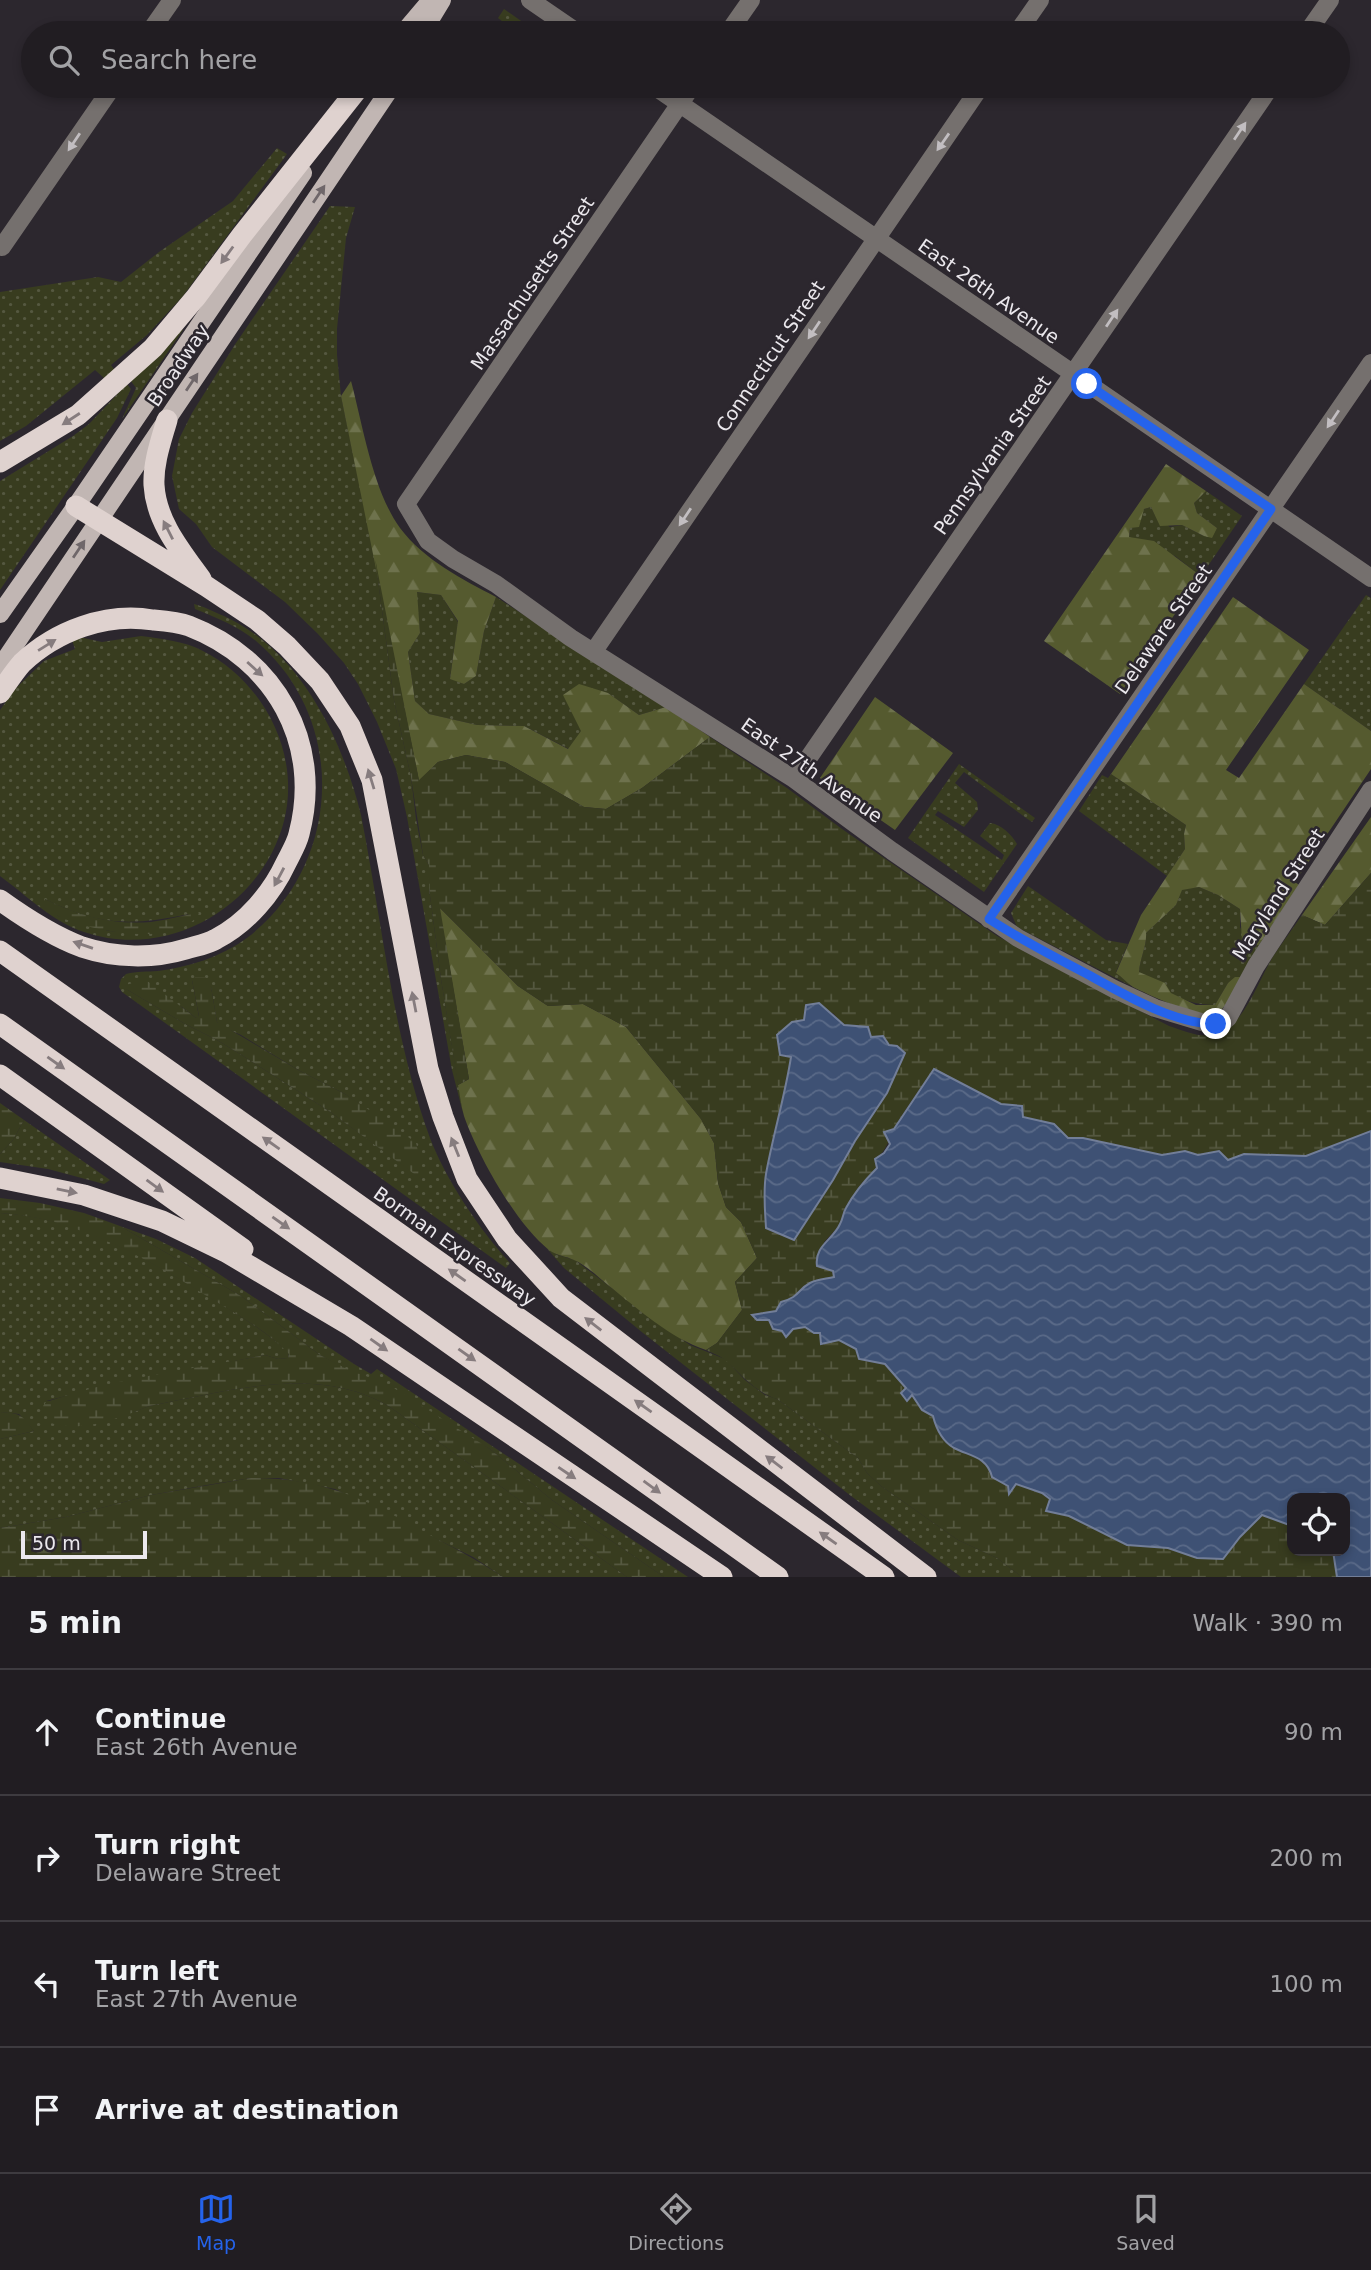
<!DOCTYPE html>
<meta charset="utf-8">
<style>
:root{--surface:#211d22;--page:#29262a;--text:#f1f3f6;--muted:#a2a2a5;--line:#3e3b40;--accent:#2563eb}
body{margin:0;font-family:"DejaVu Sans",sans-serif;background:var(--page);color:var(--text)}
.controls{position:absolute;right:21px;bottom:21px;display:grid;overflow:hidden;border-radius:14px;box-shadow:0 4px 10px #0003}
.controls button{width:63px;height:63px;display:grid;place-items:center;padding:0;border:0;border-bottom:2px solid var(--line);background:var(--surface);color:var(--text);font:35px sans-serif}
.scale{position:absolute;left:21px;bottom:18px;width:126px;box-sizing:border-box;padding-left:7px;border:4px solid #ebe8ed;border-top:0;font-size:19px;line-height:24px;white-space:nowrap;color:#ebe8ed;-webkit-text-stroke:5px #2c272e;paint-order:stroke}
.stop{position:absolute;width:21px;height:21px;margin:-16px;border:5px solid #2563eb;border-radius:50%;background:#fff}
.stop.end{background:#2563eb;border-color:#fff;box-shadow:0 2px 7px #0008}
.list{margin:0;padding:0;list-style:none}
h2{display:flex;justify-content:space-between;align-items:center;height:91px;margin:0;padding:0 28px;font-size:30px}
h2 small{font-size:23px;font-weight:400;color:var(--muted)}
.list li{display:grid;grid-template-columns:46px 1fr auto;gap:21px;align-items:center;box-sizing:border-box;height:126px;padding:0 28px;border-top:2px solid var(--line)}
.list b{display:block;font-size:26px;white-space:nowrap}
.list p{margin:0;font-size:23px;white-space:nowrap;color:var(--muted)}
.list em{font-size:23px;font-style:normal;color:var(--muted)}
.icon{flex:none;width:38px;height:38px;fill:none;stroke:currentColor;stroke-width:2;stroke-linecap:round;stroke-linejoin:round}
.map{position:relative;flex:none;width:1371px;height:1577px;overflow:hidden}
.search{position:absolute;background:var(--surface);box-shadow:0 4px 10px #0003;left:21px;right:21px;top:21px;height:77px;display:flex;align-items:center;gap:18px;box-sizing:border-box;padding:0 24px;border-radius:38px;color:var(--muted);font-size:26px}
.sheet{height:595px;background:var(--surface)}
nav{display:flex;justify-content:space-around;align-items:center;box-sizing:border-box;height:98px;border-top:2px solid var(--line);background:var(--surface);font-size:19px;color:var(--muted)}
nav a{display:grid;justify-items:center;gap:4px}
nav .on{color:var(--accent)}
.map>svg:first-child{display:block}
.grass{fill:url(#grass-dots);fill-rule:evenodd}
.forest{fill:url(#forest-firs)}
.wetland{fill:url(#wetland-marsh);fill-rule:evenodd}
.water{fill:url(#water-waves);stroke:#727e98;stroke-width:2}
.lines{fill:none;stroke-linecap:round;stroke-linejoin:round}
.minor{stroke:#75706e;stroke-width:18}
.major{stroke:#c1b6b3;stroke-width:18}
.highway{stroke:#dfd2cf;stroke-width:21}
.oneway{fill:#c2bec1}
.oneway2{fill:#6f676a}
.oneway3{fill:#867c7e}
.route{stroke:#2563eb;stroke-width:9}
.labels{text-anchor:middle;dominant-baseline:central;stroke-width:5;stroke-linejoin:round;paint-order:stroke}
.street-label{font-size:19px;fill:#ebe8ed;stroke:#2c272e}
</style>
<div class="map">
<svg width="1371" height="1577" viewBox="0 0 1371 1577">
<defs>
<pattern id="grass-dots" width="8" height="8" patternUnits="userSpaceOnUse" patternTransform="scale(1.75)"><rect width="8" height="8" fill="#383c1f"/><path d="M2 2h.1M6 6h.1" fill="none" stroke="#555840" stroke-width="1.8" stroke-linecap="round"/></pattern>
<pattern id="forest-firs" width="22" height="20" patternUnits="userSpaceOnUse" patternTransform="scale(1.75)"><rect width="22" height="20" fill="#555a2f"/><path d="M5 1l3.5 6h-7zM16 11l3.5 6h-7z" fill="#6e724d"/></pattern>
<pattern id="wetland-marsh" width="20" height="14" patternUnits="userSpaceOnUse" patternTransform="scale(1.75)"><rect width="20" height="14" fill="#383c1f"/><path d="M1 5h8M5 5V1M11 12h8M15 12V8" fill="none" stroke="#555840"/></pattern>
<pattern id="water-waves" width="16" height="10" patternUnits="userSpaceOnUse" patternTransform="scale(1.75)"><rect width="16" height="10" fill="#3e5174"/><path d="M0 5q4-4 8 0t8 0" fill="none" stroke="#5a6a88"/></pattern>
</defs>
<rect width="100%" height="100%" fill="#2c272e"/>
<path class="grass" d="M504,9L534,30L532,33H514L515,31L498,18Z
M277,148L287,154L183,296L147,335L111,365L116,372L111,376L104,378L95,370L26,426L0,441V292L98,277L121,282L159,252L233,201Z
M330,206L355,207L346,238L337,329V355L341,396L375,558L394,700L411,777L416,819L423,855L429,865V888L441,979L463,1113L452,1070L407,817L396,769L377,722L358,684L344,663L318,634L285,602L212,547L196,524L179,509L172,476L179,439L192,413L236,343Z
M181,329L183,330L122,419L136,388L131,381Z
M127,384L131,389L117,418L0,590V481L73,436L89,424Z
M1206,491L1242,516L1201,576L1175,556L1129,537L1130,528L1144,509L1151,507L1155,515L1170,527L1182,525L1204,536L1217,528L1197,513L1194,503Z
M416,592L441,595L458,622L450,678L464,684L476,676L484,631L496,597L666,707L639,715L608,693L569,749L524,726L477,725L429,714L415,701L408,652L420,633Z
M1366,595L1371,598V731L1304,684Z
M194,604C203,606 214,612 224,616C300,651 342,738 361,815C382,921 393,1037 430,1138C446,1180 479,1229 510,1263L506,1268L122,992L119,987L121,979L126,974C137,971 147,972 158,971C189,967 221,957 247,938C342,865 349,720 256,641C238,626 217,618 195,609ZM192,980L211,987L217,1022L223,1027L241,1035L300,1071L345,1094L416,1144L422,1179L329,1111L240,1054L217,1040L187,1025L126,989L182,1007L196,1018L199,1017Z
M141,636C163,639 184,641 203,651C264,682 301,754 284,821C262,906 169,961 84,932C53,922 26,895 0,876V710L15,689L44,661L75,649L72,640L79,637L102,642ZM45,899C99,926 131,926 189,914L141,933L109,931L58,916Z
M959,764L1035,818L1032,822L1026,818L964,772L955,783L977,802L978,810L964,827L938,811L935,815L1002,860L1004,855L980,836L990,823C1001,824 1012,835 1017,844L984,892L908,838Z
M1111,774L1186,825L1184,834L1185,849L1167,876L1079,811L1102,775L1108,778Z
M1028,886L1106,940L1128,944L1116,972L1131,986L1017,927L1011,913Z
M1199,887L1218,895L1240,909V927L1250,946L1259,945L1242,977L1228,983L1215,1005C1183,1005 1165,990 1139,972C1140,958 1147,946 1146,933L1176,905L1182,889Z
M24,1120L110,1180L104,1184L48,1169L0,1162V1154L13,1140Z
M0,1213C78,1217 146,1258 211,1298C238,1315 266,1331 289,1353L288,1358L278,1359L265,1355L102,1387L46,1401L134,1412L149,1406C227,1392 317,1363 390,1407L627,1577H503L473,1557L335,1489L279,1478H251L207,1485L151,1495L66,1517L0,1528V1439L34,1431L19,1414L0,1412Z
M522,1220L549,1250L558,1255L575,1260L638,1308L690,1345L725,1359L745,1380L765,1395L777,1399L858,1458L867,1473L881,1486L958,1540L997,1558L1022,1577H961L851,1496L643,1333L564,1268Z
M120,1226L156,1239L195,1258L354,1364L371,1374L377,1369L688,1577H664L552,1500L490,1449L320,1355L241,1296Z"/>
<path class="forest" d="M351,381C363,426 373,491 400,528C424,560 462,579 496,597L484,631L476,676L464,684L450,679L458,621L441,595L417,592L420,633L408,652L415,701L429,714L477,725L524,726L568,749L581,731L563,695L579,684L608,693L639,715L666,707L710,737L642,788L606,809L584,807L505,762L466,755L438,762L419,781L341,396Z
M1166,464L1206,491L1194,503L1197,513L1217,528L1212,538L1204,536L1182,525L1160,526L1151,507L1144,509L1139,527L1130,528L1129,537L1154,541L1201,576L1120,694L1044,641Z
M1233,597L1309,650L1226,770L1239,778L1304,684L1371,731V769L1295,882L1299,885L1259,945L1250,946L1242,941L1240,909L1218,895L1199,887L1182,890L1176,905L1146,933C1147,946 1140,958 1139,972L1165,983L1171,993L1196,1005H1215L1228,983L1235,977H1242C1237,985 1225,1010 1217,1013C1202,1020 1149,995 1133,987C1127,983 1122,977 1116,973L1141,915L1185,849L1184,834L1186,825L1111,774Z
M875,697L953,753L895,830L820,778Z
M1371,817V873L1325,925L1302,915Z
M439,907L518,986L548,1006L583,1004L626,1027L701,1119L714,1143L718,1183L726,1207L741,1222L757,1258L735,1282L742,1310L717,1343L706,1350C670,1338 638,1309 608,1285C598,1277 586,1265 574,1260C566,1256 557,1256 549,1250C516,1224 478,1156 464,1116C461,1106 460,1095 458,1085L469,1079Z"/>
<path class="wetland" d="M375,558L419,780L438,762L466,755L505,762L584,807L606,809L642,788L710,737L787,788L842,829L997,936L1169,1026C1185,1031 1201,1039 1217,1034C1245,1025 1259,978 1274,955C1283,942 1293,928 1302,915L1325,925L1371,873V1131L1306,1156L1244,1154L1228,1160L1219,1151L1197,1155L1185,1151L1162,1155L1083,1138H1068L1054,1124L1023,1117L1022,1106L1001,1104L934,1069C921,1088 907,1106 896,1126C888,1139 888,1150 875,1159L877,1168L861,1184L844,1210L840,1225L824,1242L834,1278C826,1278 818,1279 810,1283C797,1290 800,1297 781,1302L776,1311L753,1315L793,1329L805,1327L814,1333L821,1332L856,1349L859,1359L885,1364L906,1389L907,1400L911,1394L922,1410L933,1416C936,1428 942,1441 954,1448C970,1456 987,1457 992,1477L1008,1486L1009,1493L1016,1484L1042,1493L1050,1499L1046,1511L1069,1516L1127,1545L1168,1548L1197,1558L1222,1559L1240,1537L1263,1514L1292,1526V1551H1333L1337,1577H1022L997,1558L958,1540L881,1486L867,1473L858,1458L777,1399C755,1392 743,1376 726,1361C721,1356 712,1353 706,1350L717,1343L742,1310L735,1282L757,1258L741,1222L726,1207L718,1183L714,1143L701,1119L626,1027L583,1004L548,1006L518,986L440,908L469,1079L458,1085L441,979L429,888V865L423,855L411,777L394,700ZM833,1013L844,1025L868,1027L871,1037L889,1045L855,1141L833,1180L794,1240L766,1228L764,1197L767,1173L778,1125L791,1056L804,1020Z
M45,899C79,916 112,925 151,922C167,920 183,915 199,913C179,949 91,931 60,917C54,914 48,908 43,904Z
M195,977H205L211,987L217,1022L300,1071L345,1094L395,1127L416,1143L424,1176L421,1179L329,1111L240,1054L217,1040L187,1025L126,989L125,985L146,980L196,1018L199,1016L192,980Z
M0,1103L24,1120L13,1140L0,1154Z
M0,1198L40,1203L84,1213L120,1226L241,1296L320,1355L347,1369L389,1385L490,1449L552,1500L664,1577H627L390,1407C317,1363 227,1392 149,1406C121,1418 81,1433 51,1423L43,1406L46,1402C116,1378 192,1369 265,1355L278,1359L288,1358L289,1354C268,1332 241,1317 215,1301C149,1260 79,1218 0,1213Z
M0,1412C21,1413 22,1415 34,1431L0,1439Z
M251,1478C324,1478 366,1499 428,1534C454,1548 479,1561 503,1577H0V1528L66,1517L151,1495Z"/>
<path class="water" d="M819,1003L844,1025L868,1027L871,1037L883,1036L889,1045L897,1046L905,1053L887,1093L855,1141L833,1180L794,1240L766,1228C765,1210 763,1192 766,1174C773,1135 785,1096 791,1057L780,1055L777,1035L792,1022L804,1020L806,1005Z
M934,1069L1001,1104L1022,1106L1023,1117L1054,1124L1068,1138H1083L1162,1155L1185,1151L1198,1155L1219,1151L1228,1160L1244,1154L1306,1156L1371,1131V1577H1337L1333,1551H1345V1498H1292V1526L1262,1515L1240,1537L1223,1559L1197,1558L1168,1548L1127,1545L1069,1516L1046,1511L1050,1499L1042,1493L1016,1484L1009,1494L1008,1486L992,1477C987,1456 969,1456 954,1448C942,1441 936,1428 933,1416L922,1410L912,1395L907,1401L901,1393L906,1388L885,1364L859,1359L856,1349L839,1340L821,1344L820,1333H814L805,1327L793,1329L786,1337L782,1331L773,1329L769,1320H757L752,1315L776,1311L781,1302C800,1297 797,1290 810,1283C818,1279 826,1279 834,1277L833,1271L817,1266C814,1246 833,1240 840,1224C843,1219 843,1213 846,1208C854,1193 865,1180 877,1168L875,1159L884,1153L890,1144L884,1132L894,1129Z"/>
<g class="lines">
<path class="minor" d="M530,0L578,33
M149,33L172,0
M728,33L751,0
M1017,33L1040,0
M1307,33L1330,0
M654,86L1371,578
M692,86L406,504L428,541L453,559L496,584L571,638L794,779L892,851L1018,938L1114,989L1155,1008L1208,1024L1223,1022L1228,1018L1256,966L1371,790
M0,245L2,247L113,86
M594,651L981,86
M794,779L1271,86
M989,919L1371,363"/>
<path class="major" d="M403,33L431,0
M422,33L442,0
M0,614L76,506L303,173
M0,667L392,86"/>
<path class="highway" d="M167,420C161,441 153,463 154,485C156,521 180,550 201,579
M0,462L78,415L153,348L196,297L242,235L360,86
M76,506L206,586L257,620L287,646L320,681L350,726L372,780L428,1069L443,1117L467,1179L507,1239L561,1298L926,1577
M0,693C7,683 14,672 22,663C56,631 106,612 153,620C165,621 178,622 189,626C275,659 323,743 299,834C297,843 291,853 286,863C272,893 247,923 216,939C208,944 196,946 186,949C153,959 115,958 82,947C53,936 25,918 0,900
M0,951L884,1577
M0,1024L778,1577
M0,1075L243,1249
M0,1178L84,1195L162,1221L226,1252L351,1326L722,1577"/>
</g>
<defs><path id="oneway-solid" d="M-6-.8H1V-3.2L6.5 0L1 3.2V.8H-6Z" transform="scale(1.75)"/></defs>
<g class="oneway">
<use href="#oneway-solid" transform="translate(1240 131) rotate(-56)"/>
<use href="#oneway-solid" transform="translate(74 142) rotate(124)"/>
<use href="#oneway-solid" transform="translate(943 142) rotate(125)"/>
<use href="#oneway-solid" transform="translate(1112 318) rotate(-56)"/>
<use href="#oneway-solid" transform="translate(814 330) rotate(124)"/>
<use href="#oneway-solid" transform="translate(1333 419) rotate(124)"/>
<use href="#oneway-solid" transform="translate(685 517) rotate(124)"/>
</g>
<g class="oneway2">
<use href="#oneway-solid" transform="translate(319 194) rotate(-56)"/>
<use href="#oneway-solid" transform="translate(192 382) rotate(-56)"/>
<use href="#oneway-solid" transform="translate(79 549) rotate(-56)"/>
</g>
<g class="oneway3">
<use href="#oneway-solid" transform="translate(227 255) rotate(126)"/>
<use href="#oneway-solid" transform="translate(71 419) rotate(147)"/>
<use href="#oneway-solid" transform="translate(168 530) rotate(-117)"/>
<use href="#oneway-solid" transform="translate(47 645) rotate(-32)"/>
<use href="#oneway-solid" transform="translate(255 669) rotate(42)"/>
<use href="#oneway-solid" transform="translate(371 779) rotate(-107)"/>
<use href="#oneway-solid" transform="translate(279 877) rotate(118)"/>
<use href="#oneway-solid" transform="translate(83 945) rotate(-161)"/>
<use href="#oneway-solid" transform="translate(414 1002) rotate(-101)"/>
<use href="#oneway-solid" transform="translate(56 1063) rotate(35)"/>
<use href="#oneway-solid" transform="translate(271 1143) rotate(-145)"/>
<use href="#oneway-solid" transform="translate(455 1147) rotate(-112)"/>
<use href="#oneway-solid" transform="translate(155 1186) rotate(36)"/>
<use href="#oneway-solid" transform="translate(67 1191) rotate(12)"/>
<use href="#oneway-solid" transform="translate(281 1223) rotate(35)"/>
<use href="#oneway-solid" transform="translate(457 1275) rotate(-145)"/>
<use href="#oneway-solid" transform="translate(593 1324) rotate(-142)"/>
<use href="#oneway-solid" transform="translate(379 1345) rotate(35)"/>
<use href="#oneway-solid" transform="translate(467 1355) rotate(35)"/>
<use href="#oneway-solid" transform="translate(643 1406) rotate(-145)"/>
<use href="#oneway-solid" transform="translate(774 1462) rotate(-143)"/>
<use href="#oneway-solid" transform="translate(567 1473) rotate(34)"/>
<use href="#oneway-solid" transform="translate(652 1487) rotate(36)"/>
<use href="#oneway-solid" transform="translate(828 1538) rotate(-145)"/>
</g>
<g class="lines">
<path class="route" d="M1087,384L1271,509L989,919C1021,940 1054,957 1087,974C1123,994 1174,1024 1216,1024"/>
</g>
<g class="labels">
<g class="street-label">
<text transform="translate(532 283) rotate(-56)">Massachusetts Street</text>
<text transform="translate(989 291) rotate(35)">East 26th Avenue</text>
<text transform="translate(770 356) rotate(-56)">Connecticut Street</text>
<text transform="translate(178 365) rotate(-56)">Broadway</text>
<text transform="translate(992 455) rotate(-55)">Pennsylvania Street</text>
<text transform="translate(1163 629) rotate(-55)">Delaware Street</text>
<text transform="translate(812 770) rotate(35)">East 27th Avenue</text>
<text transform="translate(1278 894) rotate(-57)">Maryland Street</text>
<text transform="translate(455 1246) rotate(35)">Borman Expressway</text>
</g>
</g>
</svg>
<div class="controls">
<button><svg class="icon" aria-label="locate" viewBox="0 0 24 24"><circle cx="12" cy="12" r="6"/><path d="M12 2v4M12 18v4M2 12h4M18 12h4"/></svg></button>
</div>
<div class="scale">50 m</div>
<div class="stop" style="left:1087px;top:384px"></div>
<div class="stop end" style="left:1216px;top:1024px"></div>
<div class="search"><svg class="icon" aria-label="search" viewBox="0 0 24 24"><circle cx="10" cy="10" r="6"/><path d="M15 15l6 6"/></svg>Search here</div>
</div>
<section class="sheet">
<h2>5 min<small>Walk · 390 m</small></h2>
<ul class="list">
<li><svg class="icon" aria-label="ahead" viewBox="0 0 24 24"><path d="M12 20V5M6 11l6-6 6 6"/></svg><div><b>Continue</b><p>East 26th Avenue</p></div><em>90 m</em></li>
<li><svg class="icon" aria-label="right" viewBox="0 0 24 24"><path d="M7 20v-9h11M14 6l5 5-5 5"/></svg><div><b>Turn right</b><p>Delaware Street</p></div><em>200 m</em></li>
<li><svg class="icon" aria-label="left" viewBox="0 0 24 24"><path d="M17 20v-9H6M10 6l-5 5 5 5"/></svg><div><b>Turn left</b><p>East 27th Avenue</p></div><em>100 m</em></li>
<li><svg class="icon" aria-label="arrive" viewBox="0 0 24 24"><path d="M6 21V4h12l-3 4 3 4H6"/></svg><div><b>Arrive at destination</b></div></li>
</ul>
</section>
<nav>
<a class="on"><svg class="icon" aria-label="map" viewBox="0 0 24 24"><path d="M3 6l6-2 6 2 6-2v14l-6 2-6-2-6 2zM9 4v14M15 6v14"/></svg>Map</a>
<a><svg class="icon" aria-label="directions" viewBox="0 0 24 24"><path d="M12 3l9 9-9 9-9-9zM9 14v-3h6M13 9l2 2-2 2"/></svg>Directions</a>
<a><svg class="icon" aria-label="saved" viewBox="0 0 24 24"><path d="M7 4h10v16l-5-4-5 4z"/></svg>Saved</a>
</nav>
